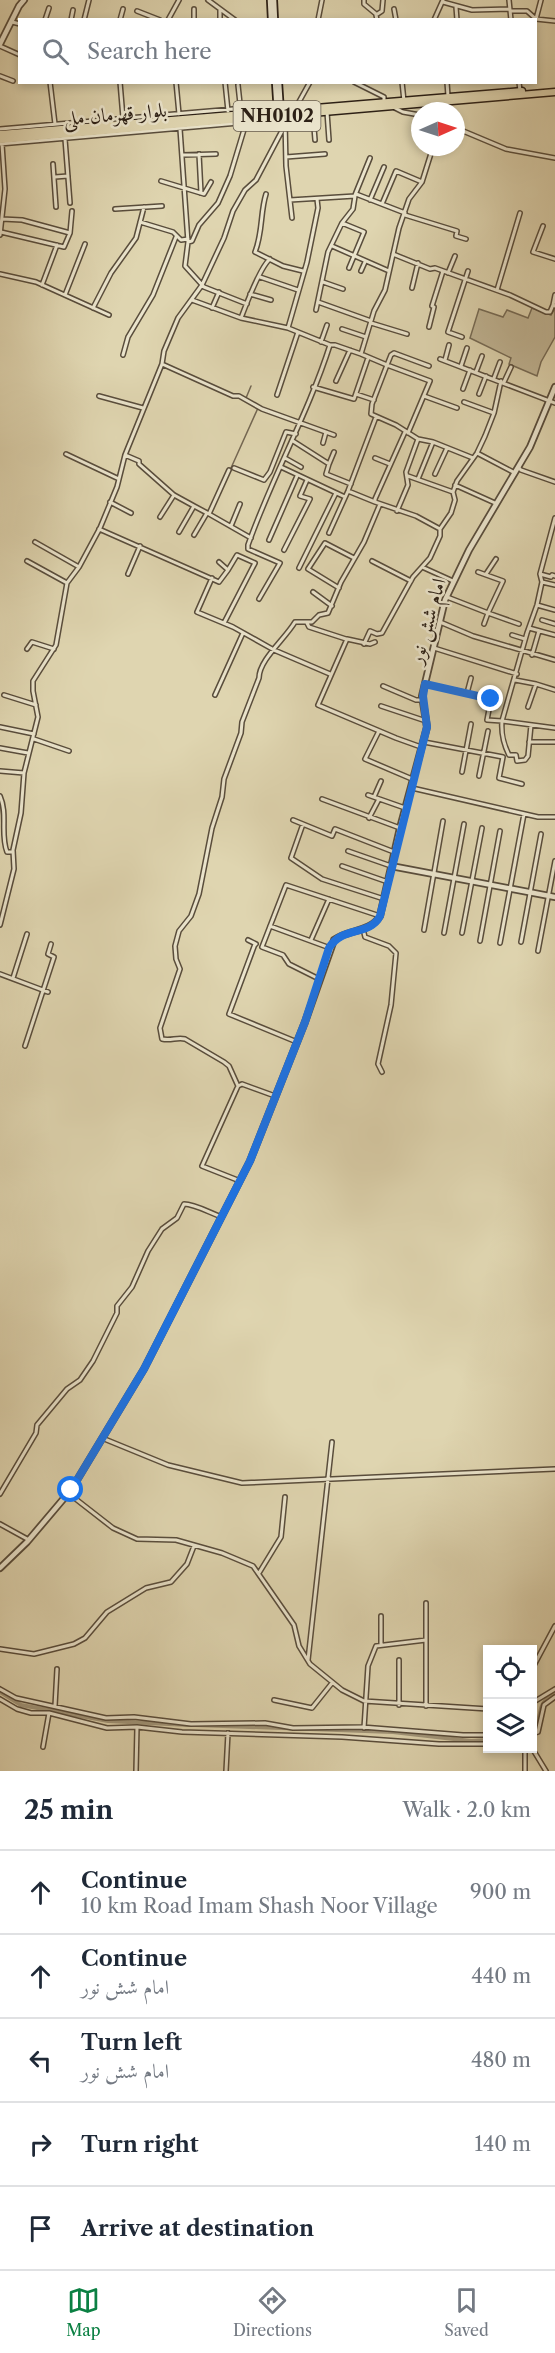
<!DOCTYPE html>
<meta charset="utf-8">
<style>
:root{--surface:#fff;--page:#f6f6f7;--text:#1f2937;--muted:#747a83;--line:#e0e1e3;--accent:#0b8043}
body{margin:0;font-family:"Libre Caslon Text",Amiri,serif;background:var(--page);color:var(--text)}
.controls{position:absolute;right:18px;bottom:18px;display:grid;overflow:hidden;border-radius:0px;box-shadow:0 3px 9px #0003}
.controls button{width:54px;height:54px;display:grid;place-items:center;padding:0;border:0;border-bottom:2px solid var(--line);background:var(--surface);color:var(--text);font:30px sans-serif}
.compass{position:absolute;left:411px;top:102px;width:54px;height:54px;border-radius:50%;background:var(--surface);box-shadow:0 3px 9px #0003;rotate:87deg}
.stop{position:absolute;width:18px;height:18px;margin:-14px;border:4px solid #1a73e8;border-radius:50%;background:#fff}
.stop.end{background:#1a73e8;border-color:#fff;box-shadow:0 2px 6px #0008}
.list{margin:0;padding:0;list-style:none}
h2{display:flex;justify-content:space-between;align-items:center;height:78px;margin:0;padding:0 24px;font-size:26px}
h2 small{font-size:20px;font-weight:400;color:var(--muted)}
.list li{display:grid;grid-template-columns:39px 1fr auto;gap:18px;align-items:center;box-sizing:border-box;height:84px;padding:0 24px;border-top:2px solid var(--line)}
.list b{display:block;font-size:22px;white-space:nowrap}
.list p{margin:0;font-size:20px;white-space:nowrap;color:var(--muted)}
.list em{font-size:20px;font-style:normal;color:var(--muted)}
.icon{flex:none;width:33px;height:33px;fill:none;stroke:currentColor;stroke-width:2;stroke-linecap:round;stroke-linejoin:round}
.map{position:relative;flex:none;width:555px;height:1771px;overflow:hidden}
.search{position:absolute;background:var(--surface);box-shadow:0 3px 9px #0003;left:18px;right:18px;top:18px;height:66px;display:flex;align-items:center;gap:15px;box-sizing:border-box;padding:0 21px;border-radius:0px;color:var(--muted);font-size:22px}
.sheet{height:498px;background:var(--surface)}
nav{display:flex;justify-content:space-around;align-items:center;box-sizing:border-box;height:84px;border-top:2px solid var(--line);background:var(--surface);font-size:16px;color:var(--muted)}
nav a{display:grid;justify-items:center;gap:3px}
nav .on{color:var(--accent)}
.map>svg:first-child{display:block}
.green{fill:#c1b696;stroke:#766b56;stroke-width:1.5}
.lines{fill:none;stroke-linecap:round;stroke-linejoin:round}
.stream{stroke:#736753;stroke-width:1.5}
.canal{stroke:#a2977c;stroke-width:4}
.minor-casing{stroke:#594d3c;stroke-width:6}
.tertiary-casing{stroke:#594d3c;stroke-width:8}
.secondary-casing{stroke:#2c2016;stroke-width:8}
.trunk-casing{stroke:#2c2016;stroke-width:9}
.minor{stroke:#eae4cc;stroke-width:3}
.tertiary{stroke:#eae4cc;stroke-width:4.5}
.secondary{stroke:#eae4cc;stroke-width:4.5}
.trunk{stroke:#dfd5b0;stroke-width:6}
.route{stroke:#1a73e8;stroke-width:8}
.labels{text-anchor:middle;dominant-baseline:central;stroke-width:5;stroke-linejoin:round;paint-order:stroke}
.shield{fill:#eae4cc;stroke:#655b4d;stroke-width:1.5}
.shield-label{font-size:18px;font-weight:bold;fill:#2c2016}
.street-label{font-size:20px;fill:#2c2016;stroke:#eae4cc}
</style>
<div class="map">
<svg width="555" height="1771" viewBox="0 0 555 1771">
<rect width="100%" height="100%" fill="#dfd5b0"/>
<filter id="stains"><feTurbulence type="fractalNoise" baseFrequency=".00333" numOctaves="4"/><feColorMatrix values="0 0 0 0 .2 0 0 0 0 .09 0 0 0 0 .02 0 0 0 .5 -.17"/></filter>
<radialGradient id="worn" r=".72"><stop offset=".6" stop-color="#630" stop-opacity="0"/><stop offset="1" stop-color="#630" stop-opacity=".3"/></radialGradient>
<path class="green" d="M532,308L551,315L555,308V337L541,362L537,376L509,364L511,358L470,338L479,309L503,317L507,310L528,318Z"/>
<g class="lines">
<path class="stream" d="M246,398L251,386
M231,468L258,408"/>
<path class="canal" d="M0,1692L21,1705L108,1721L189,1725
M196,1725L393,1732L471,1741L488,1740
M532,1729C546,1716 533,1704 555,1694"/>
<defs>
<path id="minor" d="M208,0L235,20
M364,0V4L376,14
M509,0L511,20
M443,2L472,10L510,9
M456,7L457,20
M394,9L396,20
M220,10V20
M137,11L160,20
M510,11H527L536,19L555,21
M536,19L541,0
M45,20L49,8
M71,20L73,10
M84,20L89,0
M120,20L123,9
M168,20L179,0
M194,20V9
M318,20L322,0
M377,20L376,15L382,11L383,0
M434,20L443,0
M12,22L20,24
M0,46L20,55
M0,76L13,81
M50,82L55,124
M120,82L123,118
M176,82L179,114
M225,82L228,111
M354,82L384,97V102
M402,82L404,101
M447,82L448,96
M519,82L520,91
M238,85L241,113
M395,108L403,112L420,115
M295,109L310,82
M327,112L329,140
M313,115L315,140
M285,120L286,166L292,218
M456,128L506,149L555,158
M0,129L233,109L239,112
M180,129L188,242L185,266L204,287L247,304
M65,139L70,203
M0,144L285,119
M433,147L422,182L409,199L399,228L385,290L374,311L361,354L387,365L372,404L371,414L396,425L418,439L433,442L473,458
M199,154L201,193
M182,155L216,154
M286,157L325,154
M53,164L56,207
M55,177L68,176
M161,181L204,194L211,182
M266,194C260,213 263,232 255,252L283,266L303,271
M356,194L405,213
M355,195L370,158
M290,200L355,196L353,209L342,223L328,252L316,310
M370,200L384,167
M382,204L396,171L422,182
M115,209L162,206
M405,215L457,231L456,236L466,239
M2,219L22,220L70,233
M140,222L173,232L181,240L188,239
M342,223L364,232L349,268
M543,226L533,252L555,259
M1,232L64,247L70,233L72,211
M0,235L5,189L2,144
M188,242L192,241L199,225L218,203L230,176L246,123
M332,246L389,271
M393,254L430,269L435,268L510,295L546,312H550L553,305L555,306
M361,271L365,262
M448,273L455,256
M0,274L36,282L109,315
M260,277L298,290
M323,282L343,289
M42,285L57,245
M412,288L418,263
M497,290L520,213
M250,294L271,300
M65,295L85,244
M192,300L241,318L288,328L330,345H335L361,354
M318,302L371,321
M553,305L555,295
M93,308L111,273L136,238L144,207
M212,308L219,292
M241,318C246,305 260,267 270,259
M371,323L407,334
M429,327L434,307L432,306L443,271
M288,328L307,262L318,208L317,199
M342,329L366,337
M462,337L448,332L468,271
M321,342L327,325
M123,355L128,337L153,295L176,237
M440,359L555,403
M445,360L449,345
M162,364L233,396H239L262,409L334,435
M461,366L467,348
M476,372L482,356
M494,378L500,362
M336,381L350,350
M504,382L511,367
M313,387L354,399L368,358
M463,389L470,370
M356,394L374,400
M479,394L486,376
M277,395L298,332
M99,396L143,408
M424,396L457,408
M464,402L494,413
M405,432L375,499V502L416,516L440,529
M408,433L430,381L387,365L391,355L394,353L429,366
M293,441L329,464L326,474L351,484
M323,443L326,432
M477,453L515,473
M66,454L119,479
M125,455L139,461V464L174,495L194,506L179,532
M285,458L301,467
M375,458L390,464
M329,464L334,452
M281,467L345,497
M518,467L521,470L555,482
M234,468L264,480L270,472L286,432L296,434
M435,474L447,448
M408,476L453,492
M418,479L433,442
M455,485L495,503
M348,491L375,502
M110,502L131,513
M194,506L209,514L229,470
M397,511L408,485L406,472L418,439
M209,514L251,538
M160,517L174,495
M231,526L240,504
M99,529L219,582L228,570
M329,533L348,491L376,417
M194,535L207,513
M269,540L297,476
M35,542L79,567
M284,550L310,499L300,496L307,480
M27,561L67,583
M372,561L411,581
M219,562L228,570L237,555L255,563L224,623
M422,567L453,581
M299,568L336,493
M478,572L503,581L488,613L519,624
M128,574L140,546
M486,574L496,559
M540,574L555,518
M212,578L197,612L233,627L274,650L330,674
M542,582L555,585
M339,588L308,569L325,543L354,558
M313,592L332,606
M447,597L488,613L484,624
M259,599L280,563L248,549V545C272,477 308,414 330,345
M537,605L555,610
M542,620L555,624
M440,622L473,636L555,660
M307,623L309,627L346,639
M529,628L555,635
M512,635L525,639
M375,642L370,644L347,639L318,705L396,738L421,747
M364,644L370,631L377,634L382,633L413,577L430,558L440,536V529L451,513L455,500L453,492L457,481L477,453L485,436L494,413L501,381
M434,648L517,674
M27,649L32,642L54,649
M532,655L539,631
M515,680L536,684L528,707
M425,684L467,693L471,678
M536,684L555,690
M383,686L416,700H423
M467,693L495,701
M4,695L36,705
M215,695L243,633
M491,699L487,720L502,721L527,633L537,605L542,582L540,574L551,577L552,575L555,576
M381,706L426,721
M531,725L528,756L525,760L517,761L516,755H509C503,743 501,734 502,721L555,728
M0,727L34,734
M379,731L365,759L412,779
M34,739L69,751
M424,742L503,757L499,778L522,784
M529,742H555
M0,748L28,753
M0,771L24,773
M462,772L471,724
M479,776L488,731
M412,788L538,817H555
M368,795L405,808
M0,796C8,814 0,834 7,852H13
M374,797L381,781
M322,799L400,828
M369,818L379,799
M293,820L332,836L335,829L394,852
M303,824L291,858L322,879L384,899
M348,851L391,866
M342,866L388,882
M0,925L14,869L13,850L21,813L24,773L38,717L33,691V681L56,645L67,583L79,567L100,528L117,487L125,455L162,364L164,351L178,318L202,285L224,238L233,211L245,190L256,180L284,127
M270,926L330,948
M363,929L365,937L389,946L396,953L391,1005L378,1064L382,1072
M424,930L443,821
M444,933L464,824
M462,933L482,828
M248,940L256,944
M311,940L329,899
M480,941L500,831
M521,942L541,834
M500,943L524,814
M255,944L229,1014L297,1042
M262,947L286,885L380,916
M262,947L283,955L289,964L319,979
M538,951L555,861
M0,974L48,992
M13,978L27,934
M25,1046L54,957L48,954L51,944
M238,1086L202,1166L240,1181
M275,1096L242,1084L238,1086L229,1066L224,1062L185,1039C177,1037 171,1041 162,1039L160,1028L180,969L176,959L175,946L179,931L191,916L199,894L212,828L222,797L224,779L241,733L242,722L259,678C259,660 285,639 295,622H312L319,615L328,613L341,582L364,542L380,504
M102,1438L168,1465L242,1483L555,1469
M68,1493L113,1528L137,1539L176,1540L222,1553L253,1566L294,1625L299,1646L310,1664L342,1690L364,1701L488,1709
M0,1494L36,1433L37,1425L67,1389L80,1380L93,1361L117,1313V1306L132,1287L148,1251L162,1229L177,1218L184,1204C195,1204 210,1213 222,1217
M0,1524L29,1540
M259,1573L281,1537L285,1497
M381,1644V1616
M0,1649L34,1654L74,1644L85,1638L107,1612L146,1588L171,1582L187,1564L194,1546
M308,1660L332,1442
M399,1660V1705
M532,1669L555,1626
M0,1689L16,1698L106,1718L134,1717L191,1724L265,1723L293,1728L362,1727L463,1735H488
M0,1699L17,1709L31,1713H49L107,1728L137,1727L182,1732L342,1737L439,1744H488
M274,1700L312,1708L332,1683
M532,1703L555,1689
M55,1706L57,1669
M426,1706V1603
M364,1728L368,1666L376,1646L426,1640
M532,1734L538,1732L544,1705L555,1697
M43,1747L49,1713
M532,1748L546,1771
M136,1771L137,1727
M226,1771L228,1733
M525,1771V1748"/>
<path id="tertiary" d="M0,44L19,6L24,0
M391,866L555,897
M0,1568L27,1542L71,1490L144,1369L250,1161L305,1022L334,940C348,929 370,933 380,916L400,828L427,727L422,696L445,600L469,550L530,447L555,387"/>
<path id="secondary" d="M270,0L271,20
M274,0L275,20
M275,82L277,113
M279,82L281,113"/>
<path id="trunk" d="M0,134L522,91
M0,140L555,92"/>
</defs>
<use href="#minor" class="minor-casing"/>
<use href="#tertiary" class="tertiary-casing"/>
<use href="#secondary" class="secondary-casing"/>
<use href="#trunk" class="trunk-casing"/>
<use href="#minor" class="minor"/>
<use href="#tertiary" class="tertiary"/>
<use href="#secondary" class="secondary"/>
<use href="#trunk" class="trunk"/>
</g>
<g class="lines">
<path class="route" d="M71,1490L144,1369L250,1161L305,1022L329,948C343,925 369,937 380,916L427,727L423,696L425,684L491,699"/>
</g>
<g class="labels">
<rect class="shield" x="233.5" y="101" width="87" height="30" rx="4.5"/>
<g class="shield-label">
<text x="277" y="116">NH0102</text>
</g>
<g class="street-label">
<text transform="translate(115 114) rotate(-5)">بلوار قهرمان ملی</text>
<text transform="translate(427 621) rotate(-74)">امام شش نور</text>
</g>
</g>
<rect width="100%" height="100%" filter="url(#stains)"/>
<rect width="100%" height="100%" fill="url(#worn)"/>
</svg>
<div class="controls">
<button><svg class="icon" aria-label="locate" viewBox="0 0 24 24"><circle cx="12" cy="12" r="6"/><path d="M12 2v4M12 18v4M2 12h4M18 12h4"/></svg></button>
<button><svg class="icon" aria-label="layers" viewBox="0 0 24 24"><path d="M12 4l9 5-9 5-9-5zM3 14l9 5 9-5"/></svg></button>
</div>
<svg class="compass" viewBox="-18 -18 36 36"><path d="M0-13l5 13h-10z" fill="#e53935"/><path d="M0 13l5-13h-10z" fill="#747a83"/></svg>
<div class="stop" style="left:71px;top:1490px"></div>
<div class="stop end" style="left:491px;top:699px"></div>
<div class="search"><svg class="icon" aria-label="search" viewBox="0 0 24 24"><circle cx="10" cy="10" r="6"/><path d="M15 15l6 6"/></svg>Search here</div>
</div>
<section class="sheet">
<h2>25 min<small>Walk · 2.0 km</small></h2>
<ul class="list">
<li><svg class="icon" aria-label="ahead" viewBox="0 0 24 24"><path d="M12 20V5M6 11l6-6 6 6"/></svg><div><b>Continue</b><p>10 km Road Imam Shash Noor Village</p></div><em>900 m</em></li>
<li><svg class="icon" aria-label="ahead" viewBox="0 0 24 24"><path d="M12 20V5M6 11l6-6 6 6"/></svg><div><b>Continue</b><p>امام شش نور</p></div><em>440 m</em></li>
<li><svg class="icon" aria-label="left" viewBox="0 0 24 24"><path d="M17 20v-9H6M10 6l-5 5 5 5"/></svg><div><b>Turn left</b><p>امام شش نور</p></div><em>480 m</em></li>
<li><svg class="icon" aria-label="right" viewBox="0 0 24 24"><path d="M7 20v-9h11M14 6l5 5-5 5"/></svg><div><b>Turn right</b></div><em>140 m</em></li>
<li><svg class="icon" aria-label="arrive" viewBox="0 0 24 24"><path d="M6 21V4h12l-3 4 3 4H6"/></svg><div><b>Arrive at destination</b></div></li>
</ul>
</section>
<nav>
<a class="on"><svg class="icon" aria-label="map" viewBox="0 0 24 24"><path d="M3 6l6-2 6 2 6-2v14l-6 2-6-2-6 2zM9 4v14M15 6v14"/></svg>Map</a>
<a><svg class="icon" aria-label="directions" viewBox="0 0 24 24"><path d="M12 3l9 9-9 9-9-9zM9 14v-3h6M13 9l2 2-2 2"/></svg>Directions</a>
<a><svg class="icon" aria-label="saved" viewBox="0 0 24 24"><path d="M7 4h10v16l-5-4-5 4z"/></svg>Saved</a>
</nav>
